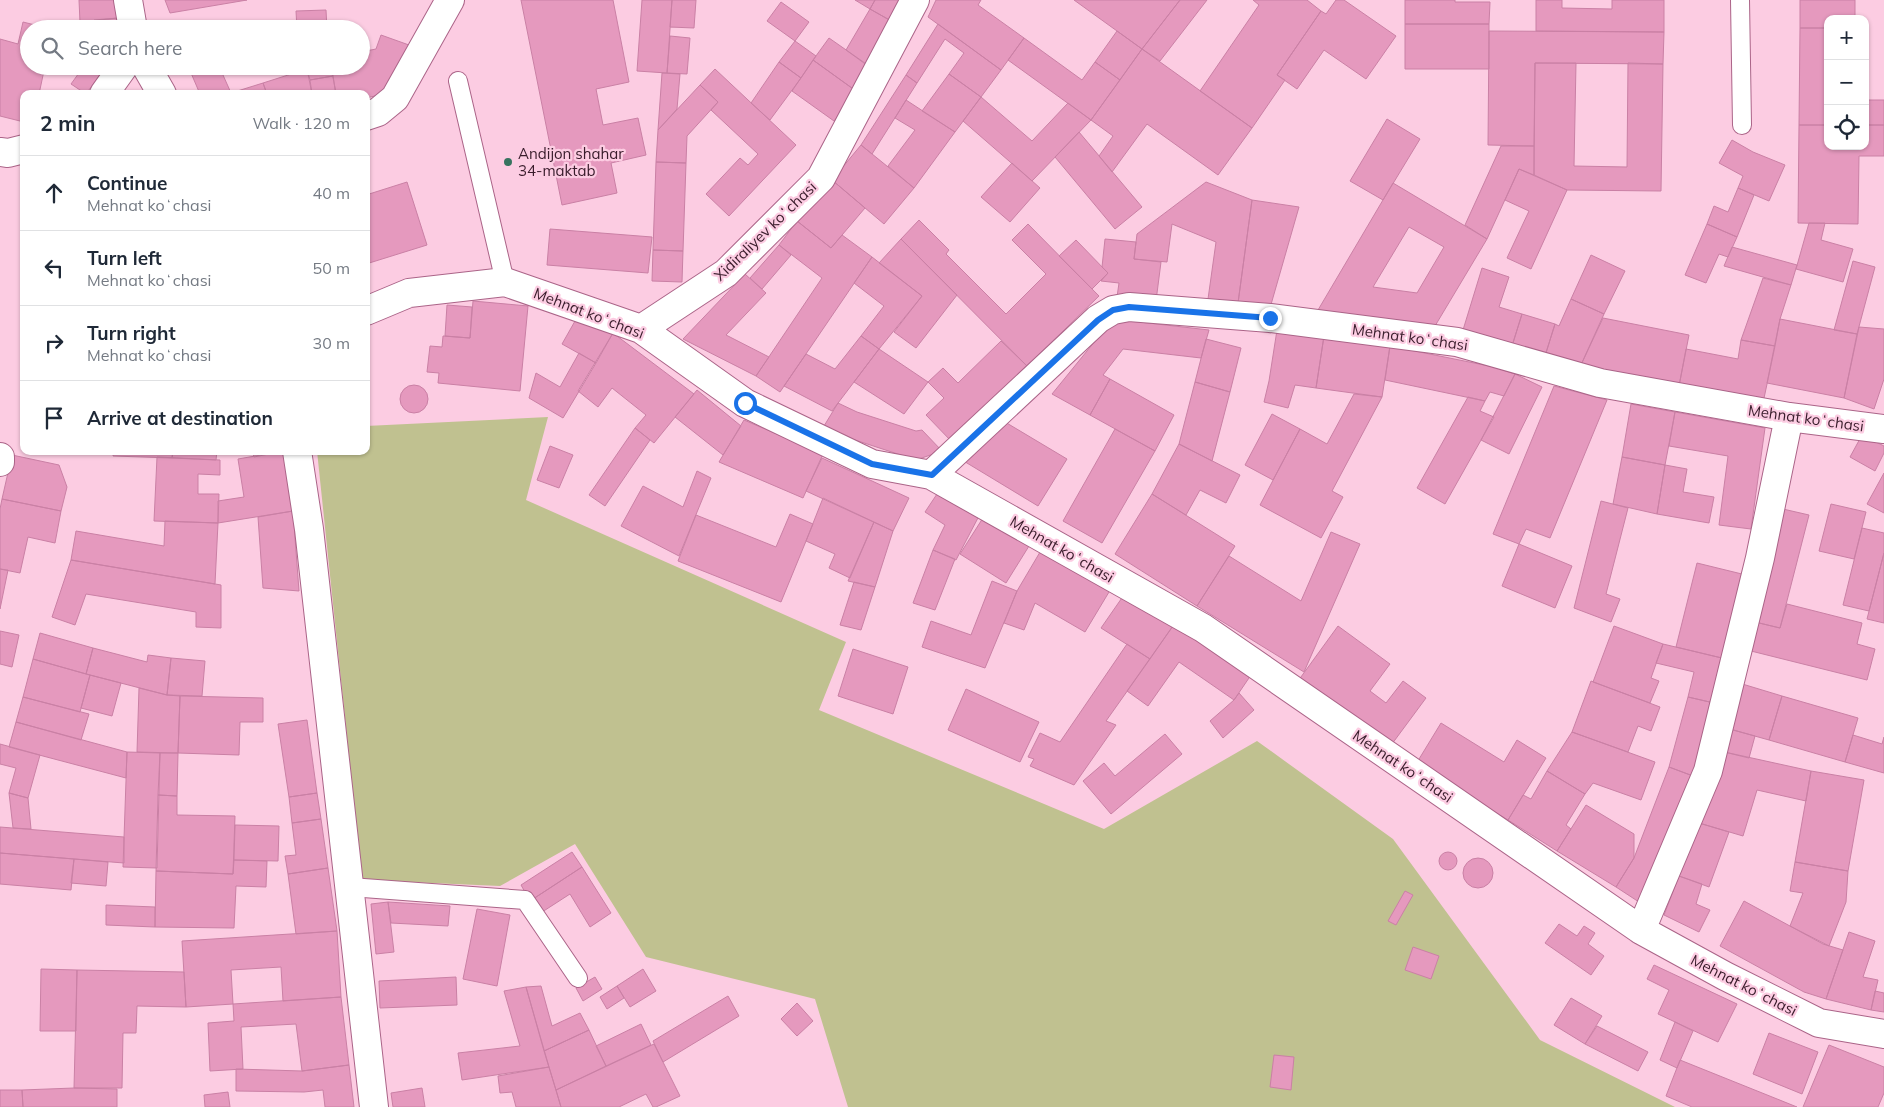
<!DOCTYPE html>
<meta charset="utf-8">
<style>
:root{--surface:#fff;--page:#f2f2f3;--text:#1f2937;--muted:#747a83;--line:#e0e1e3}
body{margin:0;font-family:Mulish,sans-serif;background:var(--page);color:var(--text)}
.controls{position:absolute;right:15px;top:15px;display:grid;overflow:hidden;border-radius:10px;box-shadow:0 1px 4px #0004}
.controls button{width:45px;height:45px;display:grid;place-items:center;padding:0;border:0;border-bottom:1px solid var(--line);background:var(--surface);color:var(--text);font:25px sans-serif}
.stop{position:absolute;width:15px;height:15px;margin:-11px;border:4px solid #1a73e8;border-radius:50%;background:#fff}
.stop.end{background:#1a73e8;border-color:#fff;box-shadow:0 1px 5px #0008}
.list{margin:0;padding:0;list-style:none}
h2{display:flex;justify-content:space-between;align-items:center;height:65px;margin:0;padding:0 20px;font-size:21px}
h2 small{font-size:16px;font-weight:400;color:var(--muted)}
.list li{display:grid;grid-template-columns:32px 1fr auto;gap:15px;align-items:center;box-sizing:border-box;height:75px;padding:0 20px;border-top:1px solid var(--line)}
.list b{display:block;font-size:19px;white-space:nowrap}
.list p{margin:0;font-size:16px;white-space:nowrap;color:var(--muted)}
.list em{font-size:16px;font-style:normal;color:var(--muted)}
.icon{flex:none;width:28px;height:28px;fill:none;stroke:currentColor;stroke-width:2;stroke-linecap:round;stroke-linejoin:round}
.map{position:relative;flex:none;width:1884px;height:1107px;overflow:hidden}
.search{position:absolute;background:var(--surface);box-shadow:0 1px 4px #0004;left:20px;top:20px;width:350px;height:55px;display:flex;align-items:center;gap:12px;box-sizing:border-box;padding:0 18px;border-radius:28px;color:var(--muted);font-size:19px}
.panel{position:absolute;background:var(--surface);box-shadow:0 1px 4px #0004;left:20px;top:90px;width:350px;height:365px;border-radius:10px}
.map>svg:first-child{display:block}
.green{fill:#c0c190}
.building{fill:#e599be;stroke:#ca80a5;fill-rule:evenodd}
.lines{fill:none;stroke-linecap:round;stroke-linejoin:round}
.service-casing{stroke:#ab6488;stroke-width:20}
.minor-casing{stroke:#ab6488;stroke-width:30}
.tertiary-casing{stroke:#ab6488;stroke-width:30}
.service{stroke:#fff;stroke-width:18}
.minor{stroke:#fff;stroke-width:28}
.tertiary{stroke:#fff;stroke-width:28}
.route{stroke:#1a73e8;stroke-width:6}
.poi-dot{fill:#37735f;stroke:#fccce2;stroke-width:2}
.labels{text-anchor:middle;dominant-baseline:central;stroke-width:4.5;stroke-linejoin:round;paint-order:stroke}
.poi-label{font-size:15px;fill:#391c2b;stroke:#fccce2;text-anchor:start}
.street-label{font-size:15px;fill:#391c2b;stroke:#fccce2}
</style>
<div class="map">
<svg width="1884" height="1107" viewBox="0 0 1884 1107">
<rect width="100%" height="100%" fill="#fccce2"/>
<path class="green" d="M548,417L526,500L846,642L819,710L1104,829L1257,741L1393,839L1540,1040L1675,1107H848L815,999L646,957L575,844L500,886L362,880L317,451H366V426Z"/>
<path class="building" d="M79,0H116L118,18L80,22Z
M165,0H247L170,13Z
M521,0H613L629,82L596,89L603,125L638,118L646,155L611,163L617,193L562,205Z
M642,0H672L667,73L637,71Z
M672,0H696L694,28L670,27Z
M855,0H875L870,9Z
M875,0H905L893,22L870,9Z
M936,0H981L978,5L1024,38L1001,70L928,17Z
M1074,0H1180L1142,49Z
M1180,0H1207L1160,61L1142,49Z
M1253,0H1307L1321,11L1277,75L1285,80L1252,128L1200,91L1259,5Z
M1336,0H1344L1396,36L1366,79L1324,50L1297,89L1277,75L1321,11L1326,14Z
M1405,0H1455V2H1490L1489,24H1405Z
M1536,0H1562V8L1612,9V0H1664V32L1536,31Z
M1800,0H1855V19H1828V28H1800Z
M781,2L809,22L795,41L767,21Z
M870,9L893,22L868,66L846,50Z
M326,10L327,29H297L296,11Z
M118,18L119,29H95L94,20Z
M23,22L51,29H29V66H45L39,94H24V122L0,116V39L18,44Z
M938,24L1001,70L981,97L949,74L964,53L945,39L917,83L906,75Z
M1405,24H1489V69H1405Z
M1800,28H1828V125H1799Z
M1117,31L1142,49L1120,80L1095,62Z
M1489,31L1664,32L1663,64L1535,63L1534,146L1488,145Z
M381,35L409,45L392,92L366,98V94H336L331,66H361V52L376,49Z
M670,36L690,38L687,74L667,73Z
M829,38L872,68L856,91L813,60Z
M1024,38L1082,80L1095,62L1120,80L1091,120L1008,60Z
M795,41L816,56L801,78L779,62Z
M1142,49L1252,128L1218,175L1147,124L1112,172L1099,156L1113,136L1091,120Z
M813,60L856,91L834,121L792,91Z
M779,62L801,78L770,120L751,103Z
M1535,63H1576L1574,166L1627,167L1628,63L1663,64L1661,191L1567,190L1534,175Z
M84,66H106L86,94L71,84Z
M188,66H219L231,93L263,83L267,94H200Z
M299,66H331L333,76L310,80L307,69L299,71Z
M307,69L312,94H267L263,83Z
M715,69L796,145L729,216L706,194L740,158L748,165L758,154L711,110L718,102L700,85Z
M662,73L680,74L677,109L658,130Z
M949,74L981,97L955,132L922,111Z
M906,75L917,83L872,154L861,145Z
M333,76L336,94H312L310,80Z
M700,85L718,102L687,136L686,163L656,162L658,130Z
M981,97L1032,141L1068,103L1091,120L1032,181L963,121Z
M906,100L955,132L914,188L888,166L915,130L895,118Z
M1865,100H1884V125H1865Z
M1387,119L1420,139L1383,200L1350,181Z
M1799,125H1828V146H1865V125H1884V156H1859L1858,224L1798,223Z
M1079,132L1142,207L1115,229L1055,157Z
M1732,140L1753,152L1785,165L1769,201L1738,188L1743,176L1719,163Z
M861,145L914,188L884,224L832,180Z
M1501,146H1534V175L1519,169L1487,239L1465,225Z
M656,162L686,163L683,251L653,250Z
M1012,163L1040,188L1010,222L981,197Z
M1519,169L1567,190L1531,269L1507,258L1529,211L1505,200Z
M832,180L865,208L831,248L797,221Z
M407,182L427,245L366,264V195Z
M1206,182L1252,200L1238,303L1208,299L1216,242L1172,224L1167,262L1134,259L1137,234Z
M1393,183L1487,239L1435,326L1318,310ZM1409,227L1444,247L1417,293L1373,287Z
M1738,188L1754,195L1737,237L1707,224L1714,206L1728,212Z
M1252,200L1299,207L1270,308L1238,303Z
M919,220L949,250L946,254L1006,314L1046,274L1012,240L1028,224L1099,296L1027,366L901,239Z
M797,221L831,248L842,235L872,257L780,392L756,376L822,278L779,245Z
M1809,223H1825L1821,240L1853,249L1843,282L1796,269Z
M1707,224L1737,237L1728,257L1719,254L1706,283L1685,275Z
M550,229L652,237L648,273L547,265Z
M901,239L957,295L916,348L894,332L922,296L879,263Z
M1105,239L1136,242L1134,259L1161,262L1156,301L1117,297L1119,283L1101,281L1108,273L1102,267Z
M1076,240L1108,273L1092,289L1059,256Z
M779,245L791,255L762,289L750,278Z
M1732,247L1797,265L1791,285L1724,266Z
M653,250L683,251L682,282L652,281Z
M1591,255L1625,271L1604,314L1571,299Z
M872,257L922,296L879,349L861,336L884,306L854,283Z
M1853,261L1875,267L1857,334L1834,330Z
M1482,268L1509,277L1499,307L1522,314L1512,346L1463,330Z
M745,274L766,293L726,335L769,357L756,376L683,339Z
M1763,278L1791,285L1780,319L1775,346L1741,340Z
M1571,299L1604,314L1580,367L1545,356L1555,324L1559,326Z
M473,301L528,306L520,391L438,383L439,373L427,372L430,346L442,347L443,336L470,338Z
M447,305L472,307L470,338L445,336Z
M579,314L613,333L596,363L562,344Z
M1522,314L1555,324L1545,356L1512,346Z
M1603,318L1689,335L1679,386L1580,367Z
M1113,319L1209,330L1201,358L1123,349L1103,375L1110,379L1090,415L1052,394Z
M1780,319L1857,334L1844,398L1767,383Z
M1859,327L1884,329V379L1874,409L1844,398Z
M1277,330L1324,336L1316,388L1295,385L1288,408L1264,402L1269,381Z
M613,333L694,394L654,443L635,428L646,415L612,388L598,407L578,391Z
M861,336L879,349L832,411L784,386L806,354L835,369Z
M1324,336L1390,346L1382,397L1316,388Z
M1206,339L1241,348L1230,392L1195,382Z
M1741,340L1775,346L1763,403L1679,386L1686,349L1738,359Z
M1001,341L1027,366L952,442L926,415L944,398L928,382L943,368L958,383Z
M1390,346L1494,367L1515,374L1504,396L1490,392L1485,401L1385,380Z
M879,349L928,382L904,414L854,382Z
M579,353L596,363L563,418L529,398L536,373L560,387Z
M1515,374L1542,387L1509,454L1481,440Z
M1110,379L1174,415L1155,451L1090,415Z
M1195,382L1230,392L1212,461L1179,444Z
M400 399a14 14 0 1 1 28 0a14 14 0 1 1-28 0Z
M1554,386L1607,400L1550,538L1526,529L1519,544L1493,534Z
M697,390L741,426L723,455L675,417Z
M1354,394L1382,397L1332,491L1343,497L1321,538L1260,505L1300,429L1327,444Z
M1468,397L1485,401L1480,411L1494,417L1445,504L1417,488Z
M838,403L857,412L916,431L922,430L942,451L916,460L849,438L824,426Z
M1631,404L1675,412L1665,465L1622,457Z
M1675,412L1765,428L1751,529L1719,525L1728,456L1669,446Z
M1272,414L1300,429L1273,480L1245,465Z
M744,420L823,454L803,498L719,462Z
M1005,422L1067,459L1038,506L962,460Z
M635,428L650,440L605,506L589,495Z
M1115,429L1155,451L1102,543L1063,521Z
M1862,435L1884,446V453L1875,471L1850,457Z
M1179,444L1240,475L1226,503L1200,490L1186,515L1152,494Z
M550,446L573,455L559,488L537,480Z
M114,451H173L172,458L113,456Z
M173,451H217L216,460L172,458Z
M252,451H284L254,457Z
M284,451L293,511L218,523V501L244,497L238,459Z
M12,455L59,465L67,487L61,511L2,499Z
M157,457L220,460V475L198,474V494H219L218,523L154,521Z
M1622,457L1665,465L1657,514L1613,504Z
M822,458L909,498L893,531L806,491Z
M1665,465L1687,469L1683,492L1714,497L1709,523L1657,514Z
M697,471L711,478L679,556L621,526L643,486L683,507Z
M1884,473V513L1867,504Z
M941,488L980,514L956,560L933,550L945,525L925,512Z
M1152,494L1235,546L1197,606L1115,554Z
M823,498L874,522L850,578L829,568L835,554L806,541Z
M2,499L61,511L55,543L28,537L20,573L0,569V509Z
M1601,501L1628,508L1606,594L1620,599L1611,622L1574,608Z
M1831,504L1866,512L1854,559L1819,551Z
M1783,509L1809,515L1780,628L1755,622Z
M988,510L1034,538L1006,583L960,554Z
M293,511L299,591L263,588L258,517Z
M790,514L813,524L781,602L678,561L696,515L776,547Z
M165,521L218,523L215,584L71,560L76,531L164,546Z
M874,522L893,531L875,587L848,581Z
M1862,528L1884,533V553L1869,611L1843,605Z
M1331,532L1360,544L1304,672L1197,606L1229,556L1301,601Z
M1519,544L1572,566L1555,608L1502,586Z
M1043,547L1112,587L1085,632L1035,603L1024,630L1004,623L1017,591Z
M933,550L955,559L935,610L913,603Z
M1884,553V623L1867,619Z
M71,560L221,585V628L196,627V612L86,594L75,625L52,617Z
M1697,563L1746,575L1726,659L1676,647Z
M0,569L8,570L0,609Z
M992,581L1017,591L985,668L922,647L931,621L971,635Z
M854,582L875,587L861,630L840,625Z
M1126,592L1175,623L1150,659L1101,628Z
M1787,604L1862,623L1857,644L1875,649L1867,680L1747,650L1755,622L1780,628Z
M1175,623L1251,675L1234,700L1179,662L1148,706L1127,691Z
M1338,626L1390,664L1370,691L1386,703L1403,681L1426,698L1389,748L1298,681Z
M1614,626L1663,644L1651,678L1659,681L1650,703L1593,682Z
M0,631L19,635L12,667L0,664Z
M40,633L93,648L86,674L33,659Z
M1127,644L1150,659L1106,721L1116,725L1074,785L1030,766L1034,759L1028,757L1040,733L1060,742Z
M1663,644L1726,659L1714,703L1688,697L1694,672L1656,663Z
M93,648L147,662L148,655L171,658L167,695L86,674Z
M853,649L908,667L893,714L838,696Z
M171,658L205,661L202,696L167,695Z
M33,659L90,675L80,712L23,697Z
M90,675L121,683L112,716L81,708Z
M1591,681L1660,707L1651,731L1638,726L1628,752L1572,732Z
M1739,683L1782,696L1769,740L1726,728Z
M139,688L167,695L180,696L178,753L137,752Z
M966,689L1039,722L1020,762L948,730Z
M1239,693L1254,710L1223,738L1210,721L1234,700Z
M180,696L263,698V722H240L239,755L178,753Z
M1782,696L1858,718L1845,762L1769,740Z
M23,697L89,714L81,740L16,722Z
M1688,697L1714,703L1693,776L1669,767Z
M307,720L317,793L289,797L278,724Z
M16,722L127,752L126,778L9,747Z
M1441,723L1504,762L1517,740L1546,758L1508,820L1416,764Z
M1726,728L1755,736L1749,758L1720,751Z
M1572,732L1655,762L1641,800L1593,783L1585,794L1547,771Z
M1165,734L1182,754L1111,814L1083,781L1104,763L1115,776Z
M1853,735L1882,744L1884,737V773L1845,762Z
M0,744L40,755L28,798L9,793L16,768L0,764Z
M1720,751L1811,771L1806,801L1757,790L1743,836L1699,823Z
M127,752L160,753L157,868L123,867Z
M160,753H178L177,796L158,795Z
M1669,767L1693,776L1639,902L1616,887L1634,858Z
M1547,771L1585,794L1566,825L1571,829L1557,851L1508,820L1523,795L1531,799Z
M1811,771L1864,780L1848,871L1795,862Z
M9,793L28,798L31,829L13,828Z
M317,793L321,819L292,823L289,797Z
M158,795L177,796V815L235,816L233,874L156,871Z
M1586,805L1634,834V858L1616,887L1557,851Z
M321,819L328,868L288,874L285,856L296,855L292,823Z
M1699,823L1729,832L1709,887L1679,876Z
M235,825L279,826L278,861L234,860Z
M0,827L124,837V863L0,853Z
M572,852L582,867L530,901L521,885Z
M1439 861a9 9 0 1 1 18 0a9 9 0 1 1-18 0Z
M0,853L74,859L71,890L0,884Z
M1463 873a15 15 0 1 1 30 0a15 15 0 1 1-30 0Z
M74,859L108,862L106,886L71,883Z
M234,860L267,861L266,887L236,886L234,928L155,927L156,871L233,874Z
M1795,862L1848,871L1846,902L1829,946L1790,926L1803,893L1790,891Z
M582,867L611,913L590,927L570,894L539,914L530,901Z
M328,868L337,931L296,934L288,874Z
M1679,876L1702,884L1696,904L1710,910L1699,932L1664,915Z
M1405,891L1413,895L1396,925L1388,921Z
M1744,901L1823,944L1843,950L1826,999L1804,992L1720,946Z
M388,902L450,906L448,926L391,923Z
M388,902L394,952L376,954L371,904Z
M106,905L155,907V927L106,925Z
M477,909L510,915L497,986L463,979Z
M1559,924L1577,936L1584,926L1595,933L1588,944L1604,956L1591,975L1545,943Z
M337,931L341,997L283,1001L281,967L231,970L233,1004L186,1007L182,941Z
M1849,932L1875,941L1863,977L1878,980L1871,1010L1826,999Z
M1413,947L1439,956L1431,979L1405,970Z
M1654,965L1737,1004L1718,1042L1658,1014L1669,990L1647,979Z
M41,969L77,970L76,1031H40Z
M643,969L656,991L630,1007L617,986Z
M77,970L184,972L186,1007L137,1006L136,1033H123L122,1088H74Z
M456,977L457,1005L380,1008L379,981Z
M595,977L602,989L583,1001L576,988Z
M541,986L552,1026L580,1013L589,1030L544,1051L526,987Z
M617,986L624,998L607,1009L600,997Z
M526,987L549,1067L462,1080L458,1053L520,1046L504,991Z
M1875,991L1884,993V1012L1871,1010Z
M728,996L739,1016L663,1062L653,1041Z
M341,997L349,1065L302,1071L296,1024L241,1027L243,1069L210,1071L208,1023L234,1021L233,1004Z
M1571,998L1602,1016L1585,1044L1554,1025Z
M797,1003L813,1021L797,1036L781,1019Z
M1675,1022L1693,1031L1677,1068L1660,1060Z
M641,1024L651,1045L606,1066L596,1046Z
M1597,1026L1648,1052L1638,1071L1585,1044Z
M589,1030L606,1066L556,1090L544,1051Z
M1769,1033L1818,1052L1802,1094L1753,1074Z
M654,1044L680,1096L656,1107H653L646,1094L619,1107H561L556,1090Z
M1829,1045L1884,1067V1093L1878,1107H1803Z
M1274,1055L1294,1057L1291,1090L1270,1087Z
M1680,1060L1797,1107H1692L1666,1096Z
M349,1065L354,1107H325L323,1090L304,1092L236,1091V1069L302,1071Z
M549,1067L561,1107H516L512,1092L500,1093L498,1076Z
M74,1088L117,1089V1107H23L22,1090Z
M422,1088L425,1107H393L391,1093Z
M0,1090H22L23,1107H0Z
M228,1092L230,1107H205L204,1095Z"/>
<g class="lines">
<defs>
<path id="service" d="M1740,0L1742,125
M458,81L505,282
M350,887L525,900L578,978"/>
<path id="minor" d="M104,94L124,66
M366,116L378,112L395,98L450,0
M0,152L8,153L24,149
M366,311L409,293L505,282L641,329L745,403L872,464L931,475L1203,628L1641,930L1725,976L1819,1023L1884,1034
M641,329L726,273L821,178L915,0
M0,457V462
M931,475L1098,319L1113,310L1129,307L1270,318L1457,342L1600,383L1789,417L1884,429
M1641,930L1708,771L1760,558L1789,417"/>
<path id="tertiary" d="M128,0L133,29
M146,66L162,94
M297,451L309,529L374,1107"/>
</defs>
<use href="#service" class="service-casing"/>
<use href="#minor" class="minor-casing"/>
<use href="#tertiary" class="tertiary-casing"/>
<use href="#service" class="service"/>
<use href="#minor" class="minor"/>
<use href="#tertiary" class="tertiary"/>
</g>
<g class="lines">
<path class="route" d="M745,403L872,464L932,475L1098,320L1113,310L1129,307L1270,318"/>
</g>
<circle class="poi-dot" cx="508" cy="162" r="5"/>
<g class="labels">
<g class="poi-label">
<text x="518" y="153">Andijon shahar<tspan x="518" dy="17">34-maktab</tspan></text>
</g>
<g class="street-label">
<text transform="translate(765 231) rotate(-44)">Xidiraliyev koʻchasi</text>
<text transform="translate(589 313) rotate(21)">Mehnat koʻchasi</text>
<text transform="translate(1410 337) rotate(8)">Mehnat koʻchasi</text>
<text transform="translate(1806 418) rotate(8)">Mehnat koʻchasi</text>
<text transform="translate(1062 549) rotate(30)">Mehnat koʻchasi</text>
<text transform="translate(1403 766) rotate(34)">Mehnat koʻchasi</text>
<text transform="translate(1744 985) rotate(27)">Mehnat koʻchasi</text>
</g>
</g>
</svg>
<div class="controls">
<button>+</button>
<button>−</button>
<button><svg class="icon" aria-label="locate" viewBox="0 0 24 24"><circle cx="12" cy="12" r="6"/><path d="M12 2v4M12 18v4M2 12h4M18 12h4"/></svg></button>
</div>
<div class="stop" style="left:745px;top:403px"></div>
<div class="stop end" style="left:1270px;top:318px"></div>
<div class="search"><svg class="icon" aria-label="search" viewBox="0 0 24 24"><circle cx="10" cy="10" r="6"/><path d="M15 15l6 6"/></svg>Search here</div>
<section class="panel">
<h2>2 min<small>Walk · 120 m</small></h2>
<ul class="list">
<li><svg class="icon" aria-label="ahead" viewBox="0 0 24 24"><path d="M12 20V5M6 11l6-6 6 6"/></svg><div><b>Continue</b><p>Mehnat koʻchasi</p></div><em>40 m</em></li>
<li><svg class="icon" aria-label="left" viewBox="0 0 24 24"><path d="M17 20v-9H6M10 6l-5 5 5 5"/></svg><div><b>Turn left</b><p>Mehnat koʻchasi</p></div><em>50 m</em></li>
<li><svg class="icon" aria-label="right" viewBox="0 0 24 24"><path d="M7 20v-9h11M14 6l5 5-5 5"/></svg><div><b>Turn right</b><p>Mehnat koʻchasi</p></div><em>30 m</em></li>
<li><svg class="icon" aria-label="arrive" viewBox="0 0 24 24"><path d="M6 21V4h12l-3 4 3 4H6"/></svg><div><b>Arrive at destination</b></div></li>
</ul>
</section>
</div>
